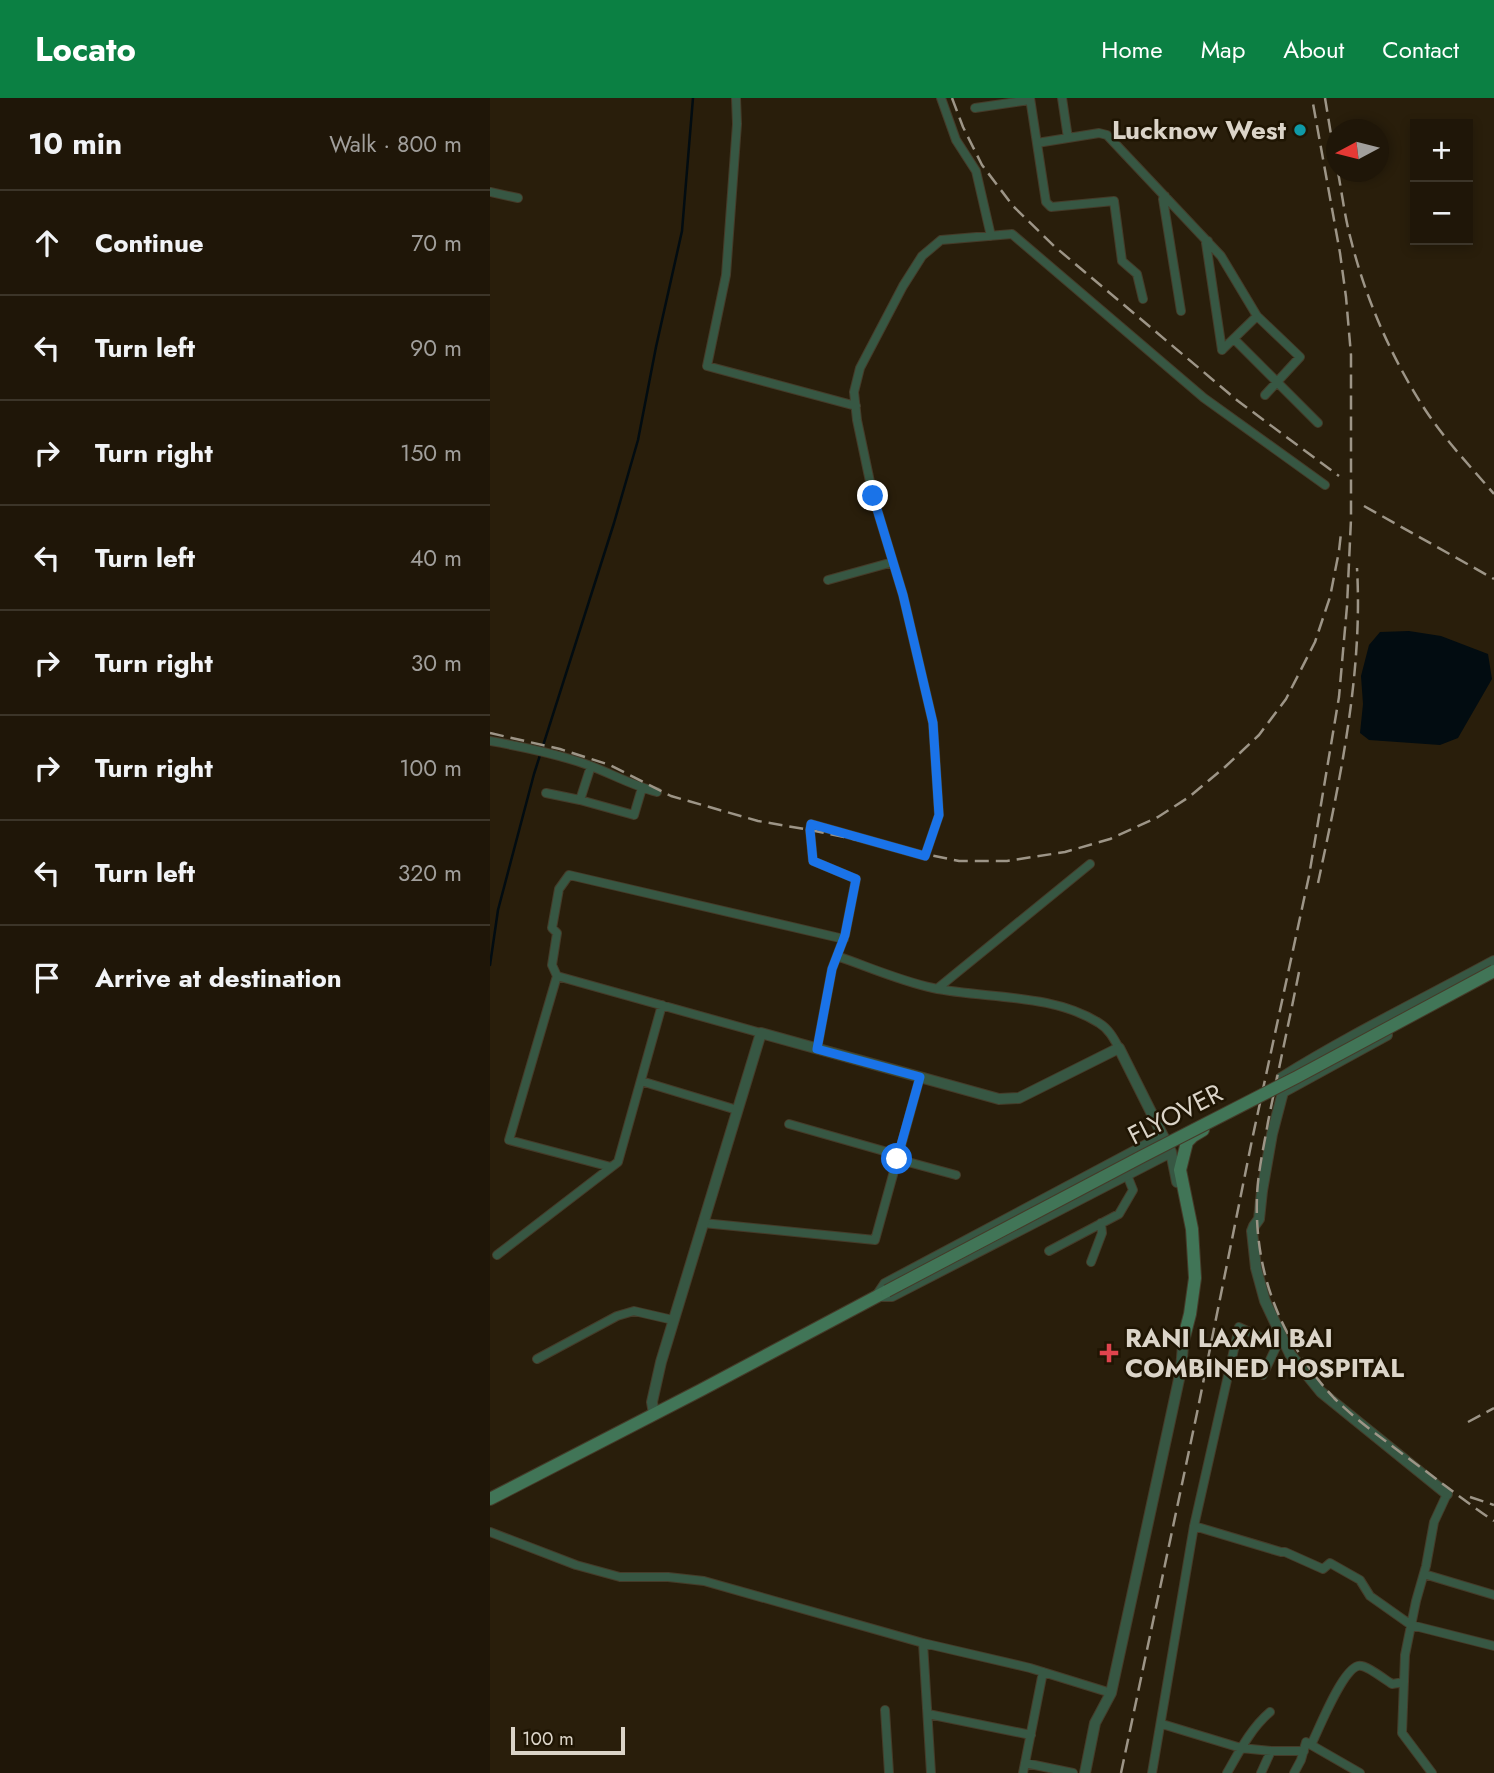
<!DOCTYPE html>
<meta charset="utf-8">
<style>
:root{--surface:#1f1608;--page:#2c2316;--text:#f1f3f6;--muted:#a19f9c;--line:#3c3529;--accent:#0b8043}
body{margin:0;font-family:Jost,sans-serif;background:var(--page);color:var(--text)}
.controls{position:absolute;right:21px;top:21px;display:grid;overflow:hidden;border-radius:0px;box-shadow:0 4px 10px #0003}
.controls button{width:63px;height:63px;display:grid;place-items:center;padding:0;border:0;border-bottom:2px solid var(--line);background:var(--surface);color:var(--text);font:35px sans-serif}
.compass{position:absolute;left:836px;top:21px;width:63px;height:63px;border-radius:50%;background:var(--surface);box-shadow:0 4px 10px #0003;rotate:263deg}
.scale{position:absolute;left:21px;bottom:18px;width:114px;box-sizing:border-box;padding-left:7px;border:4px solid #dbd4c8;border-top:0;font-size:19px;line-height:24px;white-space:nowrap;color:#dbd4c8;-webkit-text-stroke:5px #1f1503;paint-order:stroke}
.stop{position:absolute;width:21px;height:21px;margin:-16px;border:5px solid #1a73e8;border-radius:50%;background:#fff}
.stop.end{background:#1a73e8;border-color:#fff;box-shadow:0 2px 7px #0008}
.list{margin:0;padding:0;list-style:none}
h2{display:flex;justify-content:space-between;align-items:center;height:91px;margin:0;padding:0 28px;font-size:30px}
h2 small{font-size:23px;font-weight:400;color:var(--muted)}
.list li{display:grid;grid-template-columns:46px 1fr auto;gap:21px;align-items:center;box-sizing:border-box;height:105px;padding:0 28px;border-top:2px solid var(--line)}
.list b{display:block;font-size:26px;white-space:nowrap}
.list em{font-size:23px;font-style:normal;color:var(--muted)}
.icon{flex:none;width:38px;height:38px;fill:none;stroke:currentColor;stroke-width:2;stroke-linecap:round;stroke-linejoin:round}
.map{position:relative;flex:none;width:1004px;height:1675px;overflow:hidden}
header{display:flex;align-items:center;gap:42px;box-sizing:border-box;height:98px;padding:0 35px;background:var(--accent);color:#fff}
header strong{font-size:33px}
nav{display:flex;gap:38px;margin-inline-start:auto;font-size:24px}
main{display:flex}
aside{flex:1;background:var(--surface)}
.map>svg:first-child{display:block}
.water{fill:#020c11}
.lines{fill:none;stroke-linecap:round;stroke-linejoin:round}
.stream{stroke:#020c11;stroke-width:2.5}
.minor-casing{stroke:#453b29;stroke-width:10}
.tertiary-casing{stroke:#453b29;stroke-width:12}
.secondary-casing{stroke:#453b29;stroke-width:14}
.minor{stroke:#375743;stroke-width:8}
.tertiary{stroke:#375743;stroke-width:10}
.secondary{stroke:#417557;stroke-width:12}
.rail{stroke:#9d9587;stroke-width:2.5;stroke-dasharray:14 7;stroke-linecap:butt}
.secondary-bridge-casing{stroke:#453b29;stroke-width:14;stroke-linecap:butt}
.secondary-bridge{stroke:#417557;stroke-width:12}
.route{stroke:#1a73e8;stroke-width:9}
.culture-dot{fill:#0f9aa8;stroke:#1f1503;stroke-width:2.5}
.health-dot{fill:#e0444e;stroke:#1f1503;stroke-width:2.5}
.labels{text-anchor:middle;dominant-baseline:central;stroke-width:5;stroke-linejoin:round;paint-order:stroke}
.poi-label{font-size:26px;font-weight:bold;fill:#dbd4c8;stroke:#1f1503;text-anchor:end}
.street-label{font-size:26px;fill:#dbd4c8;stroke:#1f1503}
</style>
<header>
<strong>Locato</strong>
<nav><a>Home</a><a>Map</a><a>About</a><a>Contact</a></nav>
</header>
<main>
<aside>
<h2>10 min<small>Walk · 800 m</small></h2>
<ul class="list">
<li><svg class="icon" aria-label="ahead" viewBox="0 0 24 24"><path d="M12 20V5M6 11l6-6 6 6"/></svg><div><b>Continue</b></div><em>70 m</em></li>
<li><svg class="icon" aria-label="left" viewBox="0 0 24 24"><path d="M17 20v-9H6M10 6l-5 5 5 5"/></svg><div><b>Turn left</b></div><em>90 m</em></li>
<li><svg class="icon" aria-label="right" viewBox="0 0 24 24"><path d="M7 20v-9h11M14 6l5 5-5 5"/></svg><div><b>Turn right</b></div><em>150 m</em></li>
<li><svg class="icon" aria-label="left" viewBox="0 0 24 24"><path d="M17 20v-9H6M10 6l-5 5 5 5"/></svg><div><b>Turn left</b></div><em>40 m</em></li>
<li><svg class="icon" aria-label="right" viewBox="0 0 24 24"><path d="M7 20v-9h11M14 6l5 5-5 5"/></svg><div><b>Turn right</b></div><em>30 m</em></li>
<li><svg class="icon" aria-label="right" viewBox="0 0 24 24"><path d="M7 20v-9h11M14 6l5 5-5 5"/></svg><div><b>Turn right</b></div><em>100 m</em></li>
<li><svg class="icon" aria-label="left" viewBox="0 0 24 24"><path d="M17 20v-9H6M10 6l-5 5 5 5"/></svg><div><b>Turn left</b></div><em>320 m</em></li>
<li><svg class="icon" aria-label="arrive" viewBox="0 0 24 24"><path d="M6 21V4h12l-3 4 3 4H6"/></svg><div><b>Arrive at destination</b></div></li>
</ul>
</aside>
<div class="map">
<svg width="1004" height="1675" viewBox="0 0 1004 1675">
<rect width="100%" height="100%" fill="#291e0b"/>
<path class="water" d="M919,533L951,538L998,556L1002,581L968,640L950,647L879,642L870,635L873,606L871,578L879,547L890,534Z"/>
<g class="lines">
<path class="stream" d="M0,867L8,812L44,676L124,425L148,342L166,249L192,133L203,0"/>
<defs>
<path id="minor" d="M246,0L247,26L236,177L217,268L366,308
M451,0L466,42L486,73L501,138
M540,0L556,104L561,109L624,103L632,163L647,176L653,201
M572,0L578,40
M485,10L540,2
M547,45L609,35L617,37L731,158L767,218L810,259L775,297
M0,94L28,100
M675,98L673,101L691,213
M718,143L716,145L732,252
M744,241L828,325
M732,252L767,218
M338,482L403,464
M0,643C34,649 69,656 101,668C124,677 144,688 167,694
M56,695L90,702L144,717L152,690
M90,702L101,668
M347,858C379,869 410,883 443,890C496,901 562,895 609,925C619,931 624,941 629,950
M67,878L271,935
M448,890L600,766
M327,951L342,871L355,837L366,781L323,763L320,732L321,726L435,758L449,717L443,625L413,497L383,398L367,322L364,294L370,270L413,188L432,158L451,142L522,136L714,300L835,387
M151,983L247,1012
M299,1026L408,1057
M407,1061L466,1077
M121,1069L19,1042L67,878L62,867L67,835L62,830L69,791L79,777L354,841
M213,1125L385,1142L430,979
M559,1153L629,1116L643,1092L637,1077
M7,1157L128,1064L172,907
M601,1164L612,1135L611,1125
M47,1261L127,1218L144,1213L183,1222
M773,1277L787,1247L749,1229L704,1428L791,1454H795L833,1471L840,1465L870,1482L880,1498L921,1527L1004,1548
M0,1434L86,1467L130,1479H178L214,1483L433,1545L540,1570L621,1595
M934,1476L1004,1497
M433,1545L441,1675
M395,1612L399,1675
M438,1616L541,1637
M672,1626L751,1650L781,1653H814
M821,1647C829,1631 852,1572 868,1568C876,1566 895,1582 902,1586L914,1584
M535,1665L583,1675
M533,1675L553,1574
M662,1675L704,1428
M737,1675C749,1654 761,1630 780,1614
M771,1675L781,1653
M804,1675L811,1662L816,1644L870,1675
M942,1675L912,1635L915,1557L926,1503L936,1468L944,1424L957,1396"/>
<path id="tertiary" d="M897,937L793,994L790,992L791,980C860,937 932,902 1004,863
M793,994L782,1036L772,1093L769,1121L764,1128L762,1133L766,1170L775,1203L800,1256L831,1294L957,1396
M387,1198L395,1186L673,1038
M390,1198H402L681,1054
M164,1316L162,1304L171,1264L271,935L509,1001L529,1000L629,950L681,1054L687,1084
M595,1675L605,1625L621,1595L691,1272L694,1235"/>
<path id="secondary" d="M693,1243L700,1216L705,1180L702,1131L690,1072L697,1044L703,1038L713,1032
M0,1401L211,1292L397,1193"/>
</defs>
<use href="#minor" class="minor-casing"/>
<use href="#tertiary" class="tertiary-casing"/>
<use href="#secondary" class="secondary-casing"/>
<use href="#minor" class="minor"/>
<use href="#tertiary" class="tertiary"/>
<use href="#secondary" class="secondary"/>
<path class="rail" d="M462,0L473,29L492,67L523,108L564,148L748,303L849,378
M835,0L846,67
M848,74C852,96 855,120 861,142C876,202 902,261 936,313C956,343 981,369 1004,396
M874,408L1004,481
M0,635L70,651L120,667L181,698L268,723L320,732L469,763H517L575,754L620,741L668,719L699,699L735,669L769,637L796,601L825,544L840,499L849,453L851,435
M828,785C850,682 873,575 867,470
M809,874C799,924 788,974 778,1024C774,1048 768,1073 767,1098C764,1175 791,1243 844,1300C866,1322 893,1341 918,1360C947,1381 974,1403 1004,1423
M978,1324L1004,1310
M980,1399L1004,1407
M631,1675L707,1315L762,1042L819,778L849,599L857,508L861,421V257L856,199L850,155L822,0"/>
<defs>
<path id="secondary-bridge" d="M397,1193L653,1058L807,979L1004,873"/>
</defs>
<use href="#secondary-bridge" class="secondary-bridge-casing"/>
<use href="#secondary-bridge" class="secondary-bridge"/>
</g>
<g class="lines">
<path class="route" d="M383,398L413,497L443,625L449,717L435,758L321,726L320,732L323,763L366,781L355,837L342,871L327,951L430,979L407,1061"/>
</g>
<circle class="culture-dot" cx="810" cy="32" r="7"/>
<path class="health-dot" d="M615.5 1244.5h7v7h7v7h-7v7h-7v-7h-7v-7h7z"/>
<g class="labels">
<g class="poi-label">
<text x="796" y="32">Lucknow West</text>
<text x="635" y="1240" text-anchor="start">RANI LAXMI BAI<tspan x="635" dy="30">COMBINED HOSPITAL</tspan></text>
</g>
<g class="street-label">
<text transform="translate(685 1016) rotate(-27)">FLYOVER</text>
</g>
</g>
</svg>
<div class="controls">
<button>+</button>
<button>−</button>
</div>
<svg class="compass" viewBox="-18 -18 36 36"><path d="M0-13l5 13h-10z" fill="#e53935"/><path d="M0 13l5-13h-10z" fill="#a19f9c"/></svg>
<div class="scale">100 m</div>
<div class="stop" style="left:407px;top:1061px"></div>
<div class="stop end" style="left:383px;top:398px"></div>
</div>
</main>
